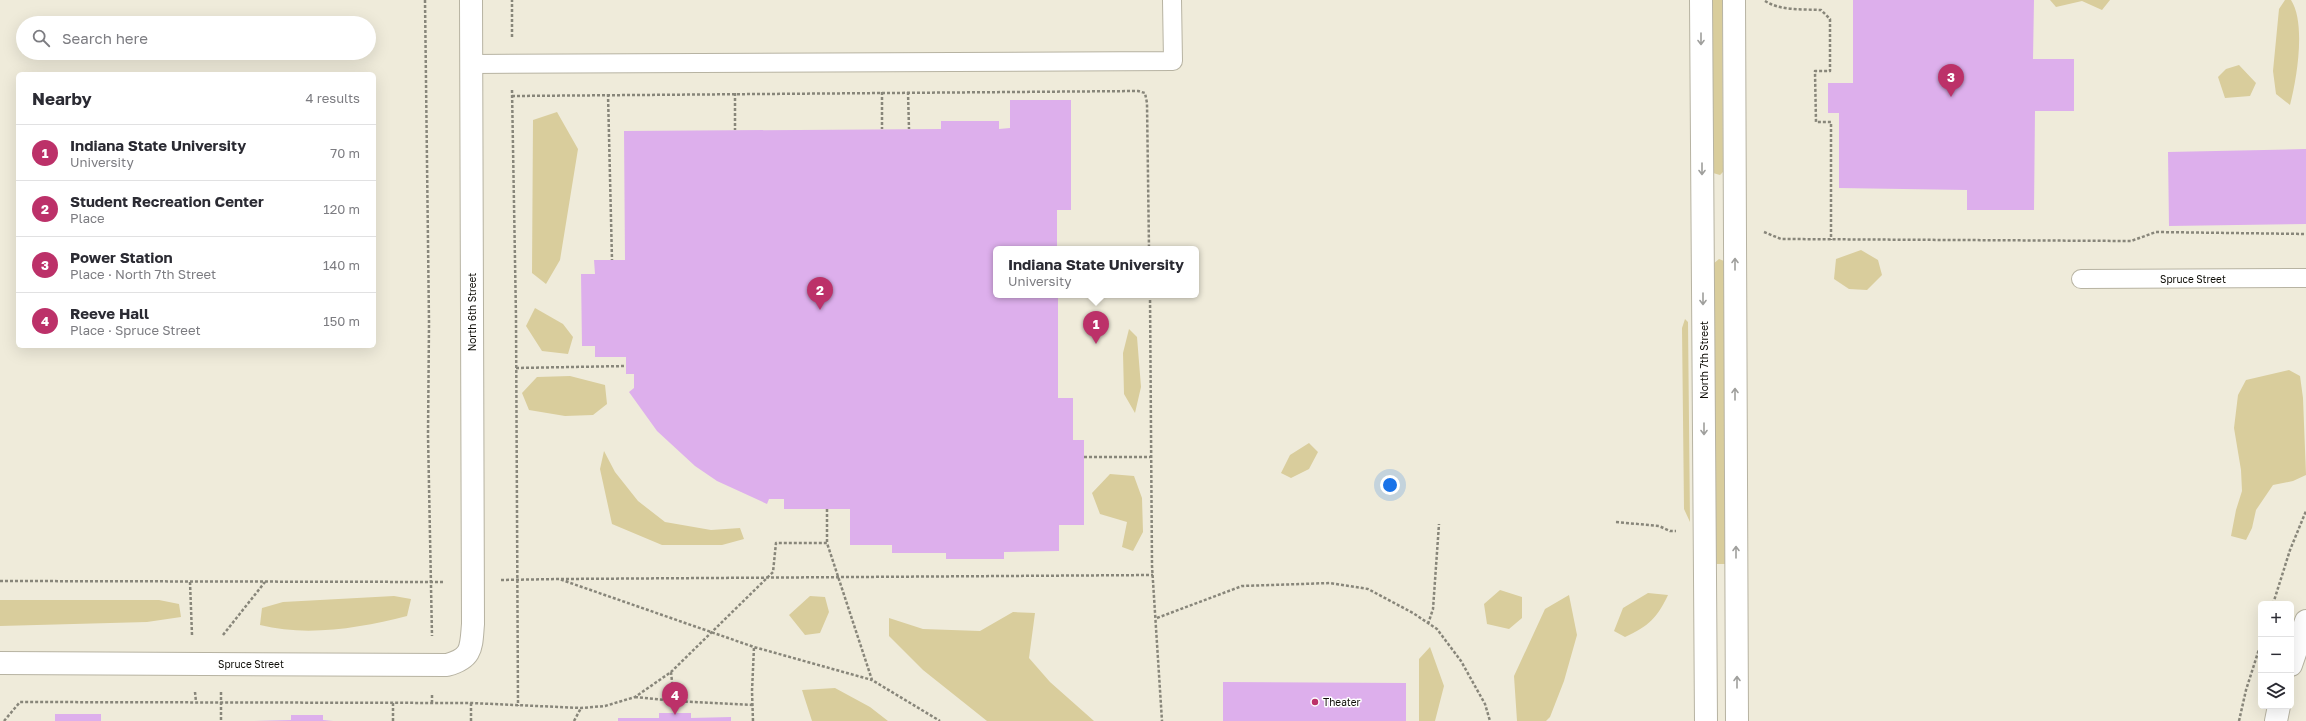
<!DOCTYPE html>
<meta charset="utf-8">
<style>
:root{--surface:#fff;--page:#f7f7f7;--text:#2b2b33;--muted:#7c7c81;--line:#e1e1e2;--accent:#bc3169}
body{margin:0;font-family:"Golos Text",sans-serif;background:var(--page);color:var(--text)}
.controls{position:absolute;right:12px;bottom:12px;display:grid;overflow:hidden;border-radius:6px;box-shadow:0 4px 16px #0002}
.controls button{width:36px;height:36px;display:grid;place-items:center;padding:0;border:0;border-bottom:1px solid var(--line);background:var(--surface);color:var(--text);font:20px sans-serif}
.you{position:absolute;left:1390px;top:485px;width:14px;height:14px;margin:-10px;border:3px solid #fff;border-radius:50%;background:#1a73e8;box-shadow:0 0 0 6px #1a73e833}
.badge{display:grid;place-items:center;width:26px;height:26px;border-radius:50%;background:var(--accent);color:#fff;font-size:13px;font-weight:700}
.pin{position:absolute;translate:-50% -33px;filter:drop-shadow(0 1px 2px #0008)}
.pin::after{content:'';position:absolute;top:21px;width:14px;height:12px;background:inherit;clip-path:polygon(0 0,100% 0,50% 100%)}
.popup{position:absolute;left:993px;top:246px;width:206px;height:52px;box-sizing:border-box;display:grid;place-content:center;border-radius:6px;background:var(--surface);filter:drop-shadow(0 1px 3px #0005);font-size:13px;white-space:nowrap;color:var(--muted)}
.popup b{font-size:15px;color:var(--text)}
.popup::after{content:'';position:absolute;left:50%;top:100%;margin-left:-8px;border:8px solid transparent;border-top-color:var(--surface)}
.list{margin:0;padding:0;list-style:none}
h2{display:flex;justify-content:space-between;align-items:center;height:52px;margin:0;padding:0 16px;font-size:17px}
h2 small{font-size:13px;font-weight:400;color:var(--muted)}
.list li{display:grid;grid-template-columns:26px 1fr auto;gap:12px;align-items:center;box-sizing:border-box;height:56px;padding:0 16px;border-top:1px solid var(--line)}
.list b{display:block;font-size:15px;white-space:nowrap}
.list p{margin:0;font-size:13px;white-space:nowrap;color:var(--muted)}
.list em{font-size:13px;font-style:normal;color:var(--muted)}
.icon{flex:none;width:22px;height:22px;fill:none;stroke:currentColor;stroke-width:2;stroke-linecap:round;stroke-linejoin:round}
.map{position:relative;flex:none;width:2306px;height:721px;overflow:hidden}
.search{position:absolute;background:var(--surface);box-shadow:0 4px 16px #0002;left:16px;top:16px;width:360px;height:44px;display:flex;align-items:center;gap:10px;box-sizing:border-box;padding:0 14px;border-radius:22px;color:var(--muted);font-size:15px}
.panel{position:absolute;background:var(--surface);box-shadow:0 4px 16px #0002;left:16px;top:72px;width:360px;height:276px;border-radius:6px}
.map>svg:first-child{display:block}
.green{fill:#d9cd9c}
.building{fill:#ddafec}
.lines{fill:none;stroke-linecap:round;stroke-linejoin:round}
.service-casing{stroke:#b7b3a2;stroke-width:20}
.minor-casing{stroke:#b7b3a2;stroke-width:24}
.path{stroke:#88867a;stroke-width:2.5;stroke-dasharray:3 2;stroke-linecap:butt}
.service{stroke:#fff;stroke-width:18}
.minor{stroke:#fff;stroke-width:22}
.oneway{stroke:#9f9f9c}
.poi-dot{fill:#bc3169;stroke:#fff;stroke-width:1.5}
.labels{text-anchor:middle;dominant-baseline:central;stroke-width:3;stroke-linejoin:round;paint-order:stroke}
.street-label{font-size:10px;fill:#0f0e08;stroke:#fff}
.poi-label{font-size:10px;fill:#0f0e08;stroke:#fff;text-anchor:start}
</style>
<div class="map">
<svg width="2306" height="721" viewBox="0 0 2306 721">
<rect width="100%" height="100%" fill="#efebda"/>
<path class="green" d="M1712,0H1722L1723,172L1720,175L1713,173Z
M2050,0H2110L2102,10L2082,1L2056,7Z
M2285,0H2291C2306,23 2297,78 2290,105L2276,94L2273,71L2279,9Z
M2239,65L2256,83L2250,96L2225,98L2218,77L2226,69Z
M557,112L578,149L560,260L546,284L532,273L533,120Z
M1861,250L1878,260L1882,275L1867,290L1849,289L1834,279L1836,259Z
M1719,259L1724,261L1725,564H1715L1713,264Z
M535,308L563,324L573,337L568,354L542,351L526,326Z
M1685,319L1688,322L1690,522L1684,509L1682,328Z
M1129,329L1137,337L1141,387L1135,413L1124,394L1123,353Z
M2289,370L2300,376L2303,398L2306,475L2293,481L2273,485L2256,510L2252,528L2246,540L2231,536L2236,510L2242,491L2241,470L2234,428L2238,395L2246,380Z
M570,376L605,385L607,404L593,415L565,416L529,410L522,393L537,377Z
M1309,443L1318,452L1309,469L1291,478L1281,473L1290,455Z
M604,451L615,472L638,501L665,522L711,530L740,528L744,539L722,545H662L612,524L600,469Z
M1110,474L1134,476L1142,498L1143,532L1133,551L1122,547L1127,522L1100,514L1092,493Z
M1500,590L1522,597V618L1509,629L1487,624L1484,604Z
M1648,593L1668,595C1657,618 1649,626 1625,637L1614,631L1623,608Z
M1569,595L1577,635L1564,681L1550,717L1546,721H1517L1514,676L1545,609Z
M394,596L411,599L407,616C360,628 307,637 260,625L262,608L283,602Z
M810,596L825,597L829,612L820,633L805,635L789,615Z
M0,600H159L179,604L181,617L147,622L0,626Z
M1013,612L1035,613L1029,658L1050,682L1094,721H987L923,670L889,636V618L923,629L980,631Z
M1430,647L1444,686L1435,721H1419V659Z
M835,688L870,707L888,721H812L802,690Z"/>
<path class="building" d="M1853,0H2034L2033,59H2074V111H2035L2034,210H1967V190L1839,188V113H1828V83H1853Z
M1010,100H1071V210H1057V249H996V295H1058V398H1073V440H1084V525H1059V551L1004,552V559H946V553H892V545H850V509H784V499H769L767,504L717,481L695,466L657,431L629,392L634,388V374H626V357H595V346H582L581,274H595L594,260H625L624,131L941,129V121H999V129L1010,128Z
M2306,149V224L2169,226L2168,152Z
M1223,682L1406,683V721H1223Z
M659,713H691V718L731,717V721H618V718H659Z
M55,714H101V721H55Z
M291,715H323V720L333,721H251L291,720Z"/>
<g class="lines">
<defs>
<path id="service" d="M472,64L1173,61L1172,0
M2081,279L2306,278"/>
<path id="minor" d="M1701,0L1706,721
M1734,0L1737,721
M0,663L447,665C473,658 471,647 473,624L471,0
M2291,665L2306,621
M2276,721L2279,706"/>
</defs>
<use href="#service" class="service-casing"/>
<use href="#minor" class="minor-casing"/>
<path class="path" d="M425,0L429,323L428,435L432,636
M1765,1C1781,11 1802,9 1821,10L1830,19V71H1815L1816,122H1831V240
M512,37V0
M512,90L516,317L518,706
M882,92V129
M908,92L909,129
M735,93V130
M608,94L612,260
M512,96L1138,91L1145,93L1147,103L1149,249
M1764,232L1781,239L2131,241L2156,232L2306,234
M1150,295L1152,566L1162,721
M516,368L626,366
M1084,457H1150
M827,509V543
M1616,522L1659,526L1670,531H1676
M561,579L1153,575
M501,580L559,579L754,647L872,680
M0,581L444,582
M190,582L192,635
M2273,604L2290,550L2306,511
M1157,618L1242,586L1330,583L1368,589L1413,613L1437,629L1461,661L1485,704L1490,721
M1428,624L1433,609L1439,524
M223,635L265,582
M671,672L674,701L753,705
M195,692L196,702
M221,692V721
M635,697L674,701
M393,703V721
M432,703V693
M471,703V721
M4,721L20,702L471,703L581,708L605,706L635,697L671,672L773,572L776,543H827L872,680L940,721
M574,721L581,708
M753,721L752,691L754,647
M2239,721L2246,690L2261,643"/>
<use href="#service" class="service"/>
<use href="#minor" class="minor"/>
</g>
<defs><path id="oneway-shaft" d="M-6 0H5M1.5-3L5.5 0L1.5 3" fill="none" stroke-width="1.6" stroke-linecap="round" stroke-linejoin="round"/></defs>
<g class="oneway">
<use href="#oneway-shaft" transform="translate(1701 39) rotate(90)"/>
<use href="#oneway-shaft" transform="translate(1702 169) rotate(90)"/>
<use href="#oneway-shaft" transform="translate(1735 264) rotate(-90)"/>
<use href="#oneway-shaft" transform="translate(1703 299) rotate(90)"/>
<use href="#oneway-shaft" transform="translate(1735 394) rotate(-90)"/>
<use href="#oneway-shaft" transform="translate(1704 429) rotate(90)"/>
<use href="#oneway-shaft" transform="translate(1736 552) rotate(-90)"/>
<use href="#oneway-shaft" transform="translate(1737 682) rotate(-90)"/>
</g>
<circle class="poi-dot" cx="1315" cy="702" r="4"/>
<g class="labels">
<g class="street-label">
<text x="2193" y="279">Spruce Street</text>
<text transform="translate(472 312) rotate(-90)">North 6th Street</text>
<text transform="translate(1704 360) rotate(-90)">North 7th Street</text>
<text x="251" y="664">Spruce Street</text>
</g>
<g class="poi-label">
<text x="1323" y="702">Theater</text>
</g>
</g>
</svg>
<div class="controls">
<button>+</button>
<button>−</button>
<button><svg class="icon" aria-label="layers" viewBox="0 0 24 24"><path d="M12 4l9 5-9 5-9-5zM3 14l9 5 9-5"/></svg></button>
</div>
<div class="you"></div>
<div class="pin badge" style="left:1096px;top:344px">1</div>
<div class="popup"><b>Indiana State University</b>University</div>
<div class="pin badge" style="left:820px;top:310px">2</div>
<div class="pin badge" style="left:1951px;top:97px">3</div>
<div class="pin badge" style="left:675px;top:715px">4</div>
<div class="search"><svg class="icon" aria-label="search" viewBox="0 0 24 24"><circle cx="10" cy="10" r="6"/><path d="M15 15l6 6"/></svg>Search here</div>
<section class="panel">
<h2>Nearby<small>4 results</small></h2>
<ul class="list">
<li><span class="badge">1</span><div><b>Indiana State University</b><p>University</p></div><em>70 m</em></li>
<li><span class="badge">2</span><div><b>Student Recreation Center</b><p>Place</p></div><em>120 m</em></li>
<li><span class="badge">3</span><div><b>Power Station</b><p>Place · North 7th Street</p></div><em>140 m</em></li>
<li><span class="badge">4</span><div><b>Reeve Hall</b><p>Place · Spruce Street</p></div><em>150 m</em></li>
</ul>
</section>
</div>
